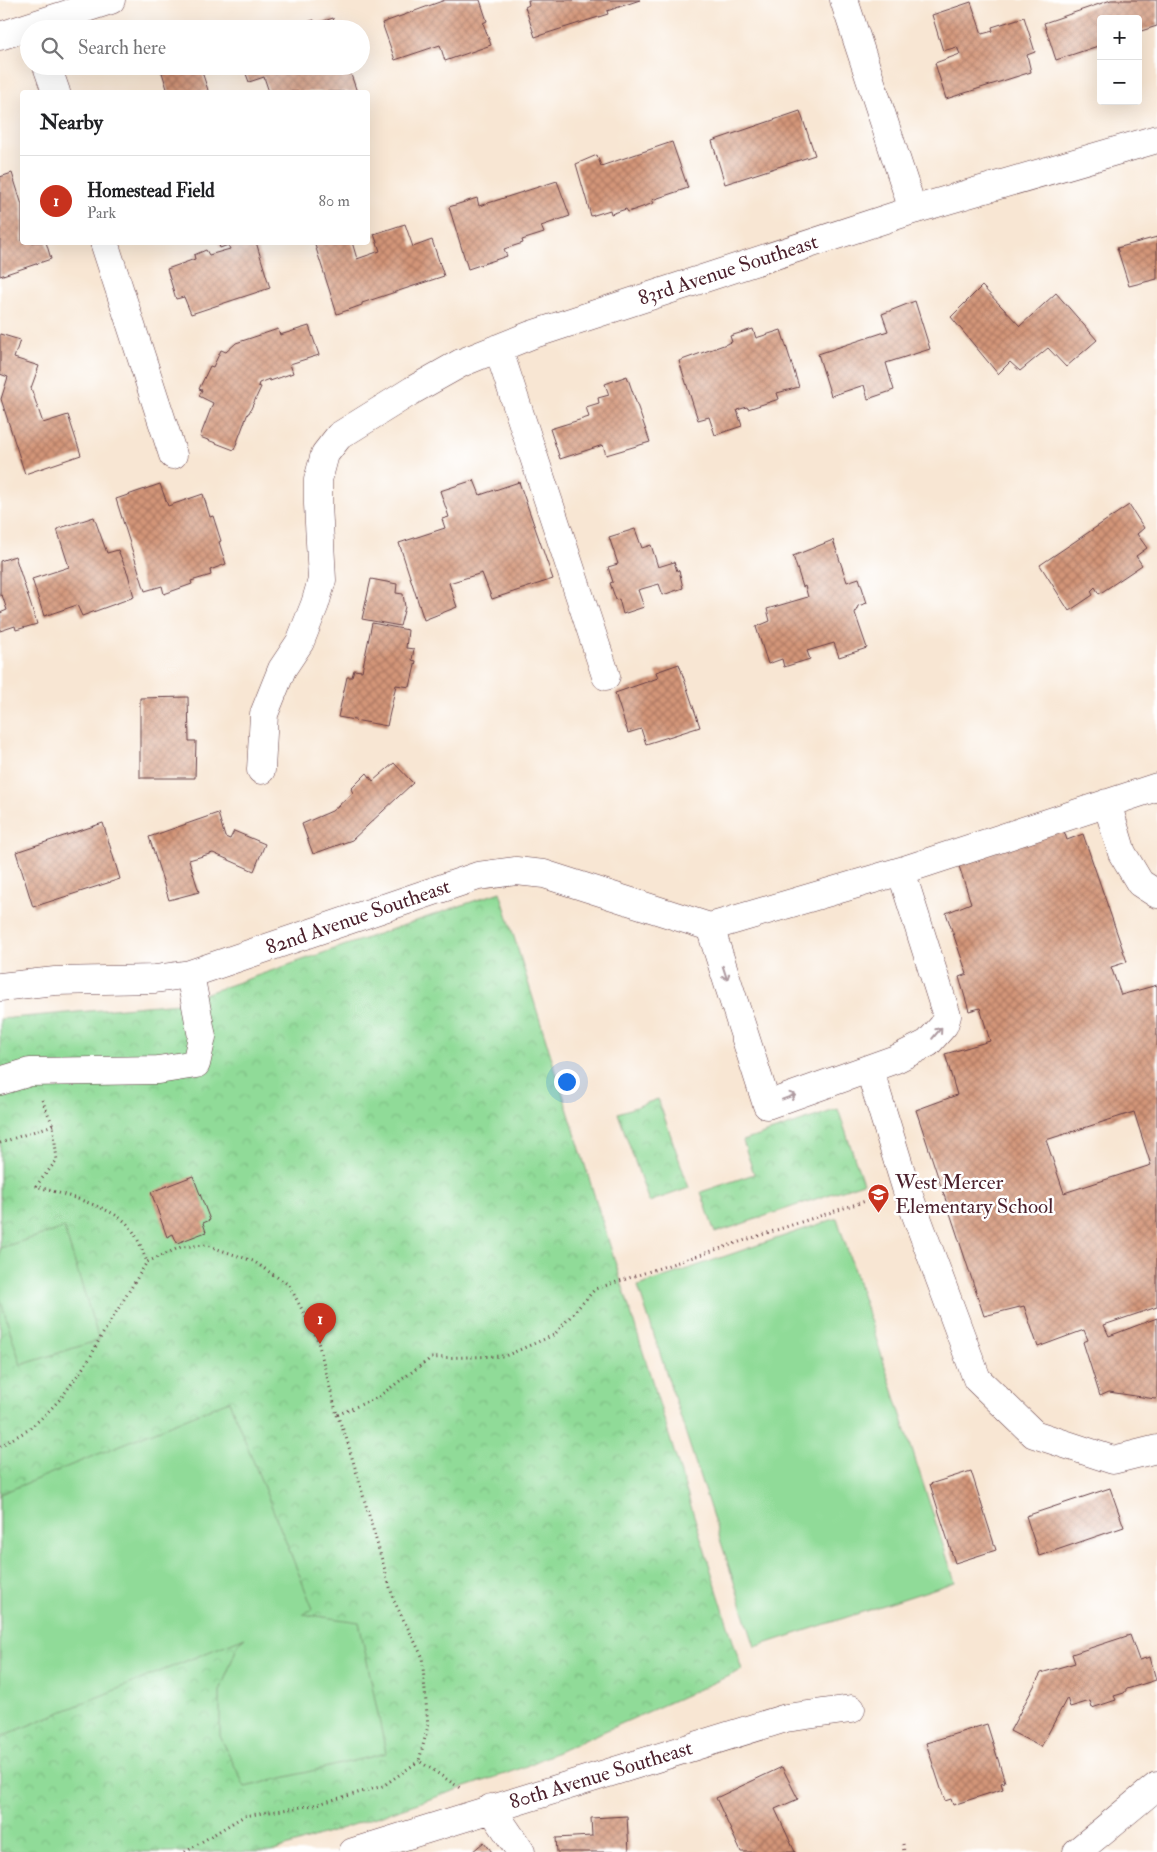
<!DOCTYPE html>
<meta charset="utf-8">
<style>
:root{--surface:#fff;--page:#f6f6f6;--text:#202124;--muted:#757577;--line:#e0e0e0;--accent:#c8321e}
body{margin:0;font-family:"IM FELL Double Pica",serif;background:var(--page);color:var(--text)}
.controls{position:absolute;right:15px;top:15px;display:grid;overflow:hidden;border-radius:5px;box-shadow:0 5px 20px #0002}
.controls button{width:45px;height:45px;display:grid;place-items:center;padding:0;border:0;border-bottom:1px solid var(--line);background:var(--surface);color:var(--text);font:25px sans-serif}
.you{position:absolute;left:566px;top:1081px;width:18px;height:18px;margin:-12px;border:4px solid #fff;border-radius:50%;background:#1a73e8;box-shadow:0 0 0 8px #1a73e833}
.badge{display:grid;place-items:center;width:32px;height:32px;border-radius:50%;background:var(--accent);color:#fff;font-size:16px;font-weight:700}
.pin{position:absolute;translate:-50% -41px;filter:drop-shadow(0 1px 2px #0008)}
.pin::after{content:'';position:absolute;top:26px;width:18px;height:15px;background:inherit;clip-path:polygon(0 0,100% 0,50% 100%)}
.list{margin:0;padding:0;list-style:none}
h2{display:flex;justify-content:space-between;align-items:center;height:65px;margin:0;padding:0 20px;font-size:21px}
h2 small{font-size:16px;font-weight:400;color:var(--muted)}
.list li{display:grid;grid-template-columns:32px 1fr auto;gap:15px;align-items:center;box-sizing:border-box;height:90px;padding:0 20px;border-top:1px solid var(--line)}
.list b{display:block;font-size:19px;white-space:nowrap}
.list p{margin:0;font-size:16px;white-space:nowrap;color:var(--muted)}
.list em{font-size:16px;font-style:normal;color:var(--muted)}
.icon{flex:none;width:28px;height:28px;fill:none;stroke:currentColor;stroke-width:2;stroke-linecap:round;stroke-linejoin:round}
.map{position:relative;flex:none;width:1157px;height:1852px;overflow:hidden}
.search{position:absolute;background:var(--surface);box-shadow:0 5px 20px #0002;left:20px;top:20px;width:350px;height:55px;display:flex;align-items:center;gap:12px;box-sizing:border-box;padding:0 18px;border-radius:28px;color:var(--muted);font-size:19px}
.panel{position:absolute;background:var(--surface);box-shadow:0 5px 20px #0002;left:20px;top:90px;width:350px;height:155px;border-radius:5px}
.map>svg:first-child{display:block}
.park{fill:url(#park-crowns);stroke:#6d7d62}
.garden{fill:#90db98;stroke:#6d7d62}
.building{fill:url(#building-cross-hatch);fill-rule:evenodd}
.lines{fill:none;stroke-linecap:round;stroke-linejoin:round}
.minor-casing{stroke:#643d44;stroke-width:29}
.major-casing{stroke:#643d44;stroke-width:29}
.path{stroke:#643d44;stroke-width:3;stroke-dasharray:1 4;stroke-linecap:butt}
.minor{stroke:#fff;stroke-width:28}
.major{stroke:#fff;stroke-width:28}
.oneway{stroke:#ae9aa0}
.labels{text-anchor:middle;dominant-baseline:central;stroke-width:5;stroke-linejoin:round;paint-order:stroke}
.street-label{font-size:21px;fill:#4a1f2b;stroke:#fff}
.poi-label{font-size:21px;fill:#4a1f2b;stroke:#fff;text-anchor:start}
</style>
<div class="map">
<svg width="1157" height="1852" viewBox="0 0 1157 1852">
<defs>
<pattern id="park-crowns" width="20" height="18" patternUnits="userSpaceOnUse" patternTransform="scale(1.25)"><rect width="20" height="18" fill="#90db98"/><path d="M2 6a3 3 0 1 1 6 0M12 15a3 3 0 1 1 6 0" fill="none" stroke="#7ebc83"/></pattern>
<pattern id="building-cross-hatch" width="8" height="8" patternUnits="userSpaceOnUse" patternTransform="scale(1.25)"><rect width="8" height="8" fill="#d39578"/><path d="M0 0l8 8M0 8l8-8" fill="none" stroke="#ad7963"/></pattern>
</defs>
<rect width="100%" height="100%" fill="#fff"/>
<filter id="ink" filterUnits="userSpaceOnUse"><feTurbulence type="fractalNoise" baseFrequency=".02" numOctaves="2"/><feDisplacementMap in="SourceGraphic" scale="10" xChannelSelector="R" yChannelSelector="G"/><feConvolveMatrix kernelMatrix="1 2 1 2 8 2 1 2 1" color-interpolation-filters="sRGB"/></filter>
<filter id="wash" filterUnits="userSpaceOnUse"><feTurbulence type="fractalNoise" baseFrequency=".0096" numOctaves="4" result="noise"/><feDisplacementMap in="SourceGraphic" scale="20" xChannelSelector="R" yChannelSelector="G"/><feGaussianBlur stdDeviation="1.12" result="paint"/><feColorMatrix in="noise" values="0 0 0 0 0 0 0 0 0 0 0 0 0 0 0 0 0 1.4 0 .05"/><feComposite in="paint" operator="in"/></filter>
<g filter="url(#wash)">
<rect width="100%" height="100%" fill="#f8e6d3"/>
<path class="park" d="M500,892L742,1670L517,1770L271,1852H0V1019L178,1003Z
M658,1099L689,1188L649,1202L618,1113Z
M838,1109L863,1183L715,1233L701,1192L754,1174L743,1141Z"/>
<path class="garden" d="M837,1218L955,1582L755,1647L638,1286Z
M64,1228L99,1340L21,1365L0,1298V1248Z
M229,1401L313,1609L303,1614L359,1622L386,1753L245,1787L220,1736V1691L239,1642L245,1637L0,1737V1494Z"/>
<g id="blocks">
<path class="building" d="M445,0H480L487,21L483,23L491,45L445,61L440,45L395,60L382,23Z
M528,0H640L607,11L608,14L535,37L525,7L529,5Z
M1111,0H1157V26L1138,32V19H1101V45L1056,60L1044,23Z
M971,2L982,34L993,31L992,27L1024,17L1035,52L1027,55L1031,72L946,99L935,63L960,54L957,47L943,51L932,15Z
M333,18L336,29H302L300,24L314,20L315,24Z
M160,66H200L208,90L205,92H168Z
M243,66H348L357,92H269L264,77L249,82Z
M800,111L815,155L725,184L712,141Z
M672,142L688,188L652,200L654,203L628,212L626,209L611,214L610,210L591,216L576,164L597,155L601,166Z
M12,173L22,205V242H46L51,259L0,276V177Z
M557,181L570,216L541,226L544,233L522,240L523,243L504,249L507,256L468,269L449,207L477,198L479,206Z
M405,224L413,247L432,240L444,276L362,303V305L337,314L314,242H352L357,259L380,251L374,234Z
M1157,237V279L1129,286L1117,248Z
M218,242H256L270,288L191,314L184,297L176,299L167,269L195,259L194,255L206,250L209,255L230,249L228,245L220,248Z
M982,286L1020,326L1056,293L1097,340L1066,367L1048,348L1020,371L1010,362L998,374L951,317Z
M915,301L930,349L886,363L894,390L868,399L864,385L831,396L818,354L888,331L882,314Z
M309,326L319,355L290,364L293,373L270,381L269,379L259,383L258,386L261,387L249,413H248L234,450L200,437L213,403L199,396L202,390L199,389L210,366L213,367L221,350L226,352L236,343L278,329L280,335Z
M753,329L756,338L781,330L799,387L777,393L779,399L748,409L747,407L737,410L742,426L715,435L709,417L698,420L679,361L732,342L730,336Z
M0,334L20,340L14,358L39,366L31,388L43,423L68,415L81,455L25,474L1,399L8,377L0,374Z
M627,376L650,442L606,455L603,445L560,459L550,429L589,417L586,407L599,403L598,398L609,395L605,384Z
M474,480L480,495L519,482L553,579L492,599L482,573L449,583L457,607L424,620L399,543L445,528L442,519L449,517L440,491Z
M160,484L168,506L203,494L210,517L213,516L221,541L219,542L226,564L210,570L211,575L191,581L192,584L164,594L162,586L145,591L116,499Z
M1129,505L1144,528L1137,534L1147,548L1136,556L1142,565L1099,594L1095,587L1091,591L1093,595L1069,611L1040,565Z
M94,517L107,553L118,550L128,574L134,597L82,616L77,605L44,616L32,579L69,567L57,529Z
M635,529L642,548L651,545L658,567L674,562L677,571L679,570L683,588L663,595L659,584L638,590L644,607L623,614L619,599L616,600L610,583L613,582L608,567L618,564L609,537Z
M833,540L847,582L859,578L867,603L858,606L855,613L867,648L839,657L834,643L807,651L810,659L784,667L782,659L768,664L756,627L770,621L767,609L808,597L805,586L803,587L793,556Z
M15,556L37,624L16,630L15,626L0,631V613L7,610L2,595L0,596V561Z
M371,579L397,584L396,593L403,594L405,607L400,626L362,619Z
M372,623L408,630L406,648L414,649L412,660L416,661L410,687L396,685L387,726L338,717L347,677H352L354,670L362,671Z
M679,664L700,727L646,744L641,729L628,733L615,693L658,678L656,672Z
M188,697L189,741H196L195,778H140V698Z
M394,763L413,783L352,840L313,854L302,824L332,811L353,793L351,789L367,773L373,781Z
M218,813L225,837L230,839L234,831L265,844L254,871L213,853L189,860L199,892L169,900L149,837Z
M103,823L120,879L33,907L16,852Z
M1063,828L1067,840L1083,834L1127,962L1111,967L1121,995L1157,985V1307L1104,1325L1109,1336L1157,1318V1398L1155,1399L1109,1392L1100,1396L1083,1342L1088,1340L1084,1330L1038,1347L1024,1306L984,1316L916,1110L957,1095L945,1054L990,1041L980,1008L969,1011L959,977L967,974L946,913L971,903L958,863ZM1134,1112L1151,1165L1064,1193L1046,1140Z
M193,1176L210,1220L203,1223L206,1232L177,1243L173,1234L167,1237L151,1192Z
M971,1471L996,1550L955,1563L930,1484Z
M1110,1488L1124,1527L1039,1556L1026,1516Z
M1130,1635L1139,1660L1150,1657L1156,1680L1127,1689L1124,1693L1114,1696L1116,1700L1092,1708L1090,1701L1070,1707L1067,1698L1041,1747L1010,1731L1041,1673L1075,1663L1072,1654Z
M987,1724L1005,1782L1001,1783L1003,1789L953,1805L951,1799L945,1801L926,1743Z
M782,1767L798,1799L775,1809L795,1852H741L716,1798Z
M627,1816L629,1852H557L556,1838L592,1836L591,1818Z
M484,1842L492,1852H472Z"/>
</g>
</g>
<g filter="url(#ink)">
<use href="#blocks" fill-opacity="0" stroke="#643d44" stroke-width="1"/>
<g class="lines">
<defs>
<path id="minor" d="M844,0L913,210
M47,66L56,92
M104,242L173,455
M498,348L606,676
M261,770L264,714L282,669L300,642L315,604L322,580L318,504V480L325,454L339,436L413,390L461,363L531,335L913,210L1157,139
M1107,803L1122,853L1140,883L1157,894
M710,927L767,1105L896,1059L928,1043L944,1025L947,1016L901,871
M710,927L901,871L1157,787
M0,987L55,981L155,979L190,974L478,876L516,871L544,874L710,927
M0,1081L30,1072L158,1070L196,1064L202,1037L190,974
M874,1084L906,1188L977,1379L1034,1434L1113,1460L1157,1449
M491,1808L521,1852
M353,1852L786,1718L851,1709
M1077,1852L1157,1786"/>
<path id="major" d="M0,36L111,0"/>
</defs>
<use href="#minor" class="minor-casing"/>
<use href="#major" class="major-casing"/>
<path class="path" d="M42,1100L53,1125L57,1160L36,1186C60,1194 115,1207 130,1227C138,1237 142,1250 147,1262
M0,1143L53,1125
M337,1415L346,1437L394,1601L422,1656L428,1726L419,1761L460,1788
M0,1446L28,1430L46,1414L62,1397L90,1358L99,1340L147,1262L181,1247L206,1245L253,1261L289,1285L317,1338L337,1415L378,1397L431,1358L505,1356L554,1335L595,1289L878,1197
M903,1844L904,1852
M185,1852L244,1816L314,1805L383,1786L419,1761"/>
<use href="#minor" class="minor"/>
<use href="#major" class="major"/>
</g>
<defs><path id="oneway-shaft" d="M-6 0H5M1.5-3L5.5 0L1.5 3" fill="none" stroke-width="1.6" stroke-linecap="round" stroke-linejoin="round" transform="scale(1.25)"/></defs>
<g class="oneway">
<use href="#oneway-shaft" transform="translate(725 973) rotate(72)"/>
<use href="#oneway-shaft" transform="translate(937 1033) rotate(-50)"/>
<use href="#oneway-shaft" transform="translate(789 1097) rotate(-20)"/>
</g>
</g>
<defs>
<symbol id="school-pin" viewBox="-11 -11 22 30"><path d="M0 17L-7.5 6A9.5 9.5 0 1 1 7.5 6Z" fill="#c8321e" stroke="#fff"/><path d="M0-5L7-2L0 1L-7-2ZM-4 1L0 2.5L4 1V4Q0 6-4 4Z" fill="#fff"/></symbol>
</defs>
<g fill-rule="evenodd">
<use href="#school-pin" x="866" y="1182" width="25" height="34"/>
</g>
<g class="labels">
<g class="street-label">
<text transform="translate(728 270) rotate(-18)">83rd Avenue Southeast</text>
<text transform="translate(358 917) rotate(-19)">82nd Avenue Southeast</text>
<text transform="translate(601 1775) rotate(-17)">80th Avenue Southeast</text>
</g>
<g class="poi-label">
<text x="895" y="1182">West Mercer<tspan x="895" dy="24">Elementary School</tspan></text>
</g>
</g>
</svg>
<div class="controls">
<button>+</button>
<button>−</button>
</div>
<div class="you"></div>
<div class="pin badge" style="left:320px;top:1344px">1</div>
<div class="search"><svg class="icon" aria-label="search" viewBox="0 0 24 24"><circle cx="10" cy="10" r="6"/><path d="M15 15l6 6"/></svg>Search here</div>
<section class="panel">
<h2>Nearby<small></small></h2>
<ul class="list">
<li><span class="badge">1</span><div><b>Homestead Field</b><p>Park</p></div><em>80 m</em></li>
</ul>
</section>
</div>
